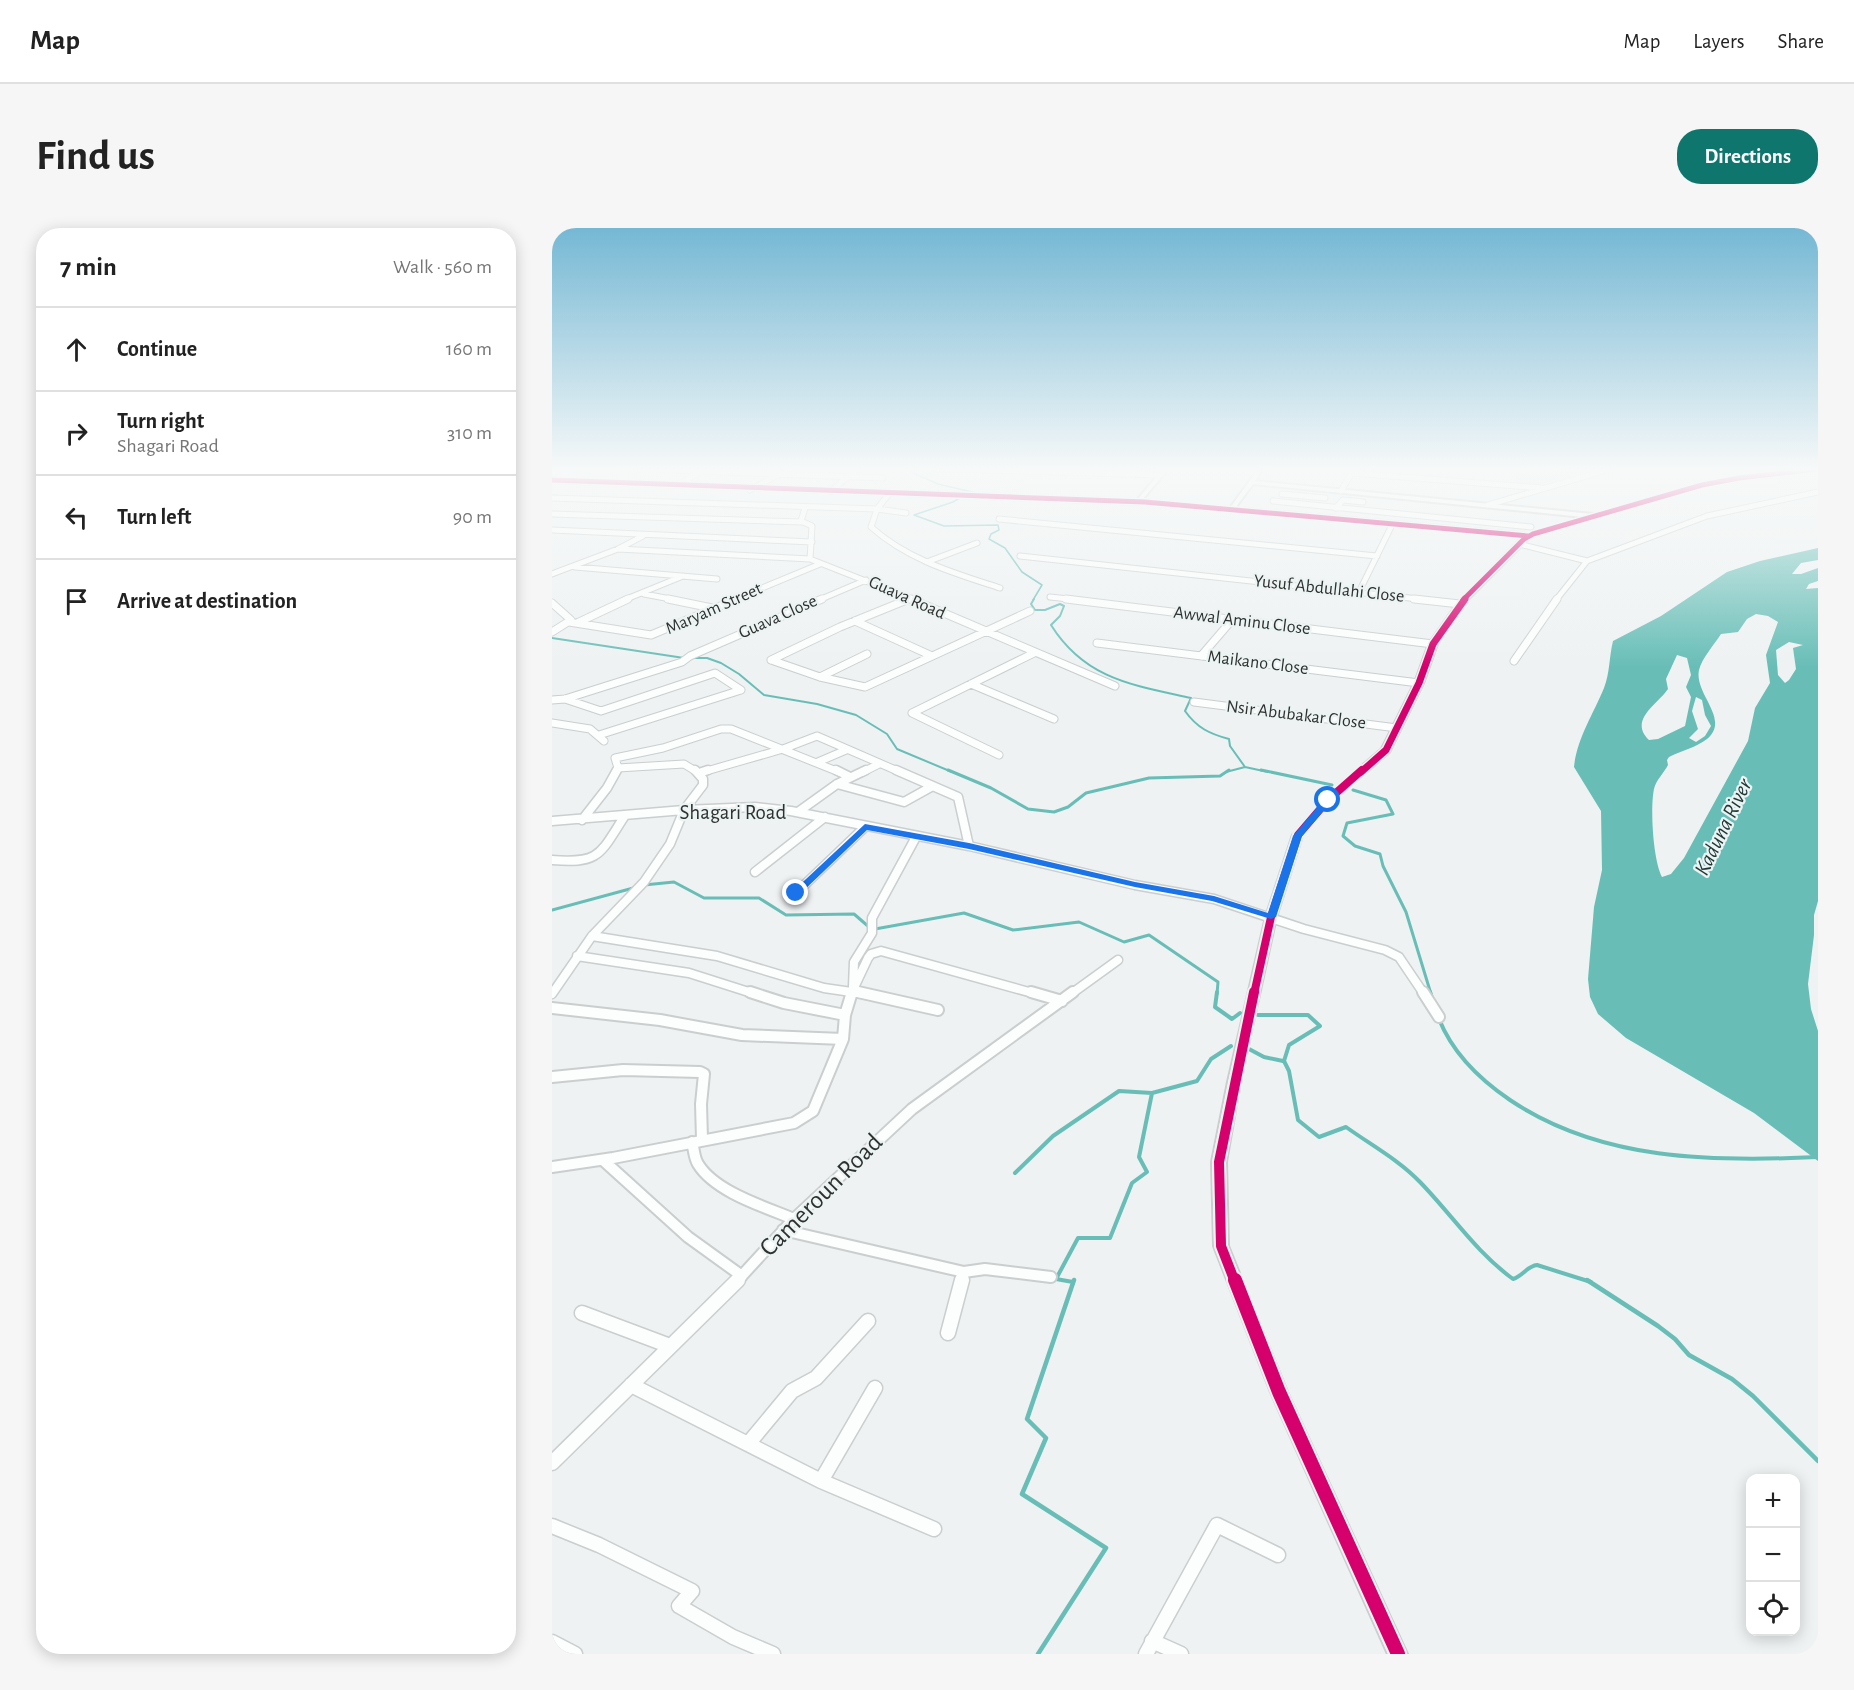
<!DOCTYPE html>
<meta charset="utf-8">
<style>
:root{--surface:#fff;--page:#f6f6f6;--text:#222;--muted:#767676;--line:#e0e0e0;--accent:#0f766e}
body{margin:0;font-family:"Alegreya Sans",sans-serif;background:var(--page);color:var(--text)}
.controls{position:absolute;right:18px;bottom:18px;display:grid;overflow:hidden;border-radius:12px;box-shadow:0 3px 15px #0003}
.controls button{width:54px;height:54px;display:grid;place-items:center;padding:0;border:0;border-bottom:2px solid var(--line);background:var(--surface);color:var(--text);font:30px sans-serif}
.stop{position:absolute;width:18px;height:18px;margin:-14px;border:4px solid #1a73e8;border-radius:50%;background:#fff}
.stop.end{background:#1a73e8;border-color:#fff;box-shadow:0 2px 6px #0008}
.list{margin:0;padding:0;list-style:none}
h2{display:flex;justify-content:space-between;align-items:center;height:78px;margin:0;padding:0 24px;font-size:26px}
h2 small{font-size:20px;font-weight:400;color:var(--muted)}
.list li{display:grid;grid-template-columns:39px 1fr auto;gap:18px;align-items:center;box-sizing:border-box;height:84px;padding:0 24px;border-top:2px solid var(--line)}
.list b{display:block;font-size:22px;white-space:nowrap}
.list p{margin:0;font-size:20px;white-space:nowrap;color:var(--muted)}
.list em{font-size:20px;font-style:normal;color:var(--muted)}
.icon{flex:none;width:33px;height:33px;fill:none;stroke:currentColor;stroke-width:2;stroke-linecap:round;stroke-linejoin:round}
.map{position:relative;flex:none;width:1266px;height:1426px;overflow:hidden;border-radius:24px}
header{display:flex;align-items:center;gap:36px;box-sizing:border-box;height:84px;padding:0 30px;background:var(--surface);border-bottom:2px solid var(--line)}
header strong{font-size:28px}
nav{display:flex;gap:33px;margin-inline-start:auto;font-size:21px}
.intro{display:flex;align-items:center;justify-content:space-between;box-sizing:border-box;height:144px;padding:0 36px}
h1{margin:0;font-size:42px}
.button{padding:15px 27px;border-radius:24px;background:var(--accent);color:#fff;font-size:21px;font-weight:700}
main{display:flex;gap:36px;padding:0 36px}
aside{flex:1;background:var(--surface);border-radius:24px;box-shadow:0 3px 15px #0003}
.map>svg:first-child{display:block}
.built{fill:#dae5e4}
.water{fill:#68beb7;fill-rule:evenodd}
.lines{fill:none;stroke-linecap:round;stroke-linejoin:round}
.stream-far4{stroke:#68beb7;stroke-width:1.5}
.stream-far3{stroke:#68beb7;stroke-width:2}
.stream-far2{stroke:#68beb7;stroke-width:3}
.stream-far1{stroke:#68beb7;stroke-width:4}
.stream{stroke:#68beb7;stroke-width:4.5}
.minor-far4-casing{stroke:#cbcece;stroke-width:7}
.minor-far3-casing{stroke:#cbcece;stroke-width:9}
.minor-far2-casing{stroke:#cbcece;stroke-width:11}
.minor-far1-casing{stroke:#cbcece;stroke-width:14}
.minor-casing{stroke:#cbcece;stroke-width:17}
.tertiary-casing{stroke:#cbcece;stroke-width:4}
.minor-far4{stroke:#fcfdfd;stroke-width:5}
.minor-far3{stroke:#fcfdfd;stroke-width:7}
.minor-far2{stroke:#fcfdfd;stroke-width:8}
.minor-far1{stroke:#fcfdfd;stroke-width:10}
.minor{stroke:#fcfdfd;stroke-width:14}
.tertiary{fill:#fcfdfd;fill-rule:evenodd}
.cycleway-far4-casing{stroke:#ecf4f3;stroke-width:8}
.cycleway-far3-casing{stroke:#ecf4f3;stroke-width:10}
.cycleway-far2-casing{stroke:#ecf4f3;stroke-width:12}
.cycleway-far1-casing{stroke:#ecf4f3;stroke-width:14}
.cycleway-casing{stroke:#ecf4f3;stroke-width:18}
.cycleway-far4{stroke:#d6006c;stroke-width:5}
.cycleway-far3{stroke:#d6006c;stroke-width:7}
.cycleway-far2{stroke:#d6006c;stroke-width:8}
.cycleway-far1{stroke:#d6006c;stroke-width:10}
.cycleway{stroke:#d6006c;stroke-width:14}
.route{fill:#1a73e8}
.labels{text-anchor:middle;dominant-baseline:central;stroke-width:4.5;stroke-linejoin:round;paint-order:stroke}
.far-street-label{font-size:18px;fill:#2e3130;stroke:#ecf4f3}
.street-label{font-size:21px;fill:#2e3130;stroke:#ecf4f3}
.water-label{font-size:22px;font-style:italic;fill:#1e3735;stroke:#ecf4f3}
.near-street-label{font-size:26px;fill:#2e3130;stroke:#ecf4f3}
</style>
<header>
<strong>Map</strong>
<nav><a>Map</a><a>Layers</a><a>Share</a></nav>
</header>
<div class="intro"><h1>Find us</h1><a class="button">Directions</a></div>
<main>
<aside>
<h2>7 min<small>Walk · 560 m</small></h2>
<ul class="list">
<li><svg class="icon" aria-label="ahead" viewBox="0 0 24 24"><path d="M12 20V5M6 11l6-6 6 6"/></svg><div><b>Continue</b></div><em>160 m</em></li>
<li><svg class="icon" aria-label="right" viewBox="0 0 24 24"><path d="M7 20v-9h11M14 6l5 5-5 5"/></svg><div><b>Turn right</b><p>Shagari Road</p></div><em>310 m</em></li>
<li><svg class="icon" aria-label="left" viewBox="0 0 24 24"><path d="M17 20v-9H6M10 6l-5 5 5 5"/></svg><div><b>Turn left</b></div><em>90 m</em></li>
<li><svg class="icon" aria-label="arrive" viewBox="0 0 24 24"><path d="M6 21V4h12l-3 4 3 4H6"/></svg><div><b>Arrive at destination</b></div></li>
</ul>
</aside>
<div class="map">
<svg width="1266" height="1426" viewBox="0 0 1266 1426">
<rect width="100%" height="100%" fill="#eef2f2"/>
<path class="built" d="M965,240H982L1037,243L985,257L964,255Z"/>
<path class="water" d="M1266,320V332L1249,335L1240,346H1249L1266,340V353L1257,356L1254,361L1266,360V673L1262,687V707L1256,756L1259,781L1266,803V933L1202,885L1074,810L1046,786L1038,769L1036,751L1042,679L1050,642L1049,583L1022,539C1025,510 1041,487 1052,460C1058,445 1057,429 1061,413L1109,388L1175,344L1208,333ZM1204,386L1216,388L1226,394L1214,427L1218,455L1203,480L1196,513L1132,630L1119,646L1110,649C1101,632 1098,580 1102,561C1104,552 1112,545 1116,537L1115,532L1117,529C1129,523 1145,519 1155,511C1179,491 1142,466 1147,442C1150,430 1162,417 1169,406L1186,404L1195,391ZM1237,414L1251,417L1241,420L1244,441L1237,452L1233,455L1226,447L1224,422ZM1125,427L1135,430L1139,447L1134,459L1139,469L1133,498L1106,511L1097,512C1076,492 1106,476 1116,461L1114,451ZM1144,469L1150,472L1153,487L1159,498L1153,508L1144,514L1137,510L1146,501L1140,483Z"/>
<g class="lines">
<path class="stream-far4" d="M350,240L386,256L424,265L418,266
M411,268L401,274L362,287L392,298L446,297L447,302L439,306L437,311L453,320L470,344L490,357L481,372"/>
<path class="stream-far3" d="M482,371L479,376L483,382H493L508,376L512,378L508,388L499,397C533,451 580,457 639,470L633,483C645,500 658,506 677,511L678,518L693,539L716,544
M0,410L132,430
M138,430H155L169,435L187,446L212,467L265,476L304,487L335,506L345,521L400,544
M674,544L693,539"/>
<path class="stream-far2" d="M396,542L439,560L476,581L502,584L516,579L534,565L597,550L668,548L677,542
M709,542L780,557
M801,562L834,572L841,586L795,595L791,608L803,618L828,626L831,638L854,684L879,766
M92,657L122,654L152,670H207L234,687L302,686L317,699
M0,682L85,659
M323,701L412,685L461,702L527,694L572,714L597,707L666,754L665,766"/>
<path class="stream-far1" d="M665,764L663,779L680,791L688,785
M878,764L880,770
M706,787H756L768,798L737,817L732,833L737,843L746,892L767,909L794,899C819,917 847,932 868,954C900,987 924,1024 961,1051C971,1048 975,1038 985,1037L1039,1054
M887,791C901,826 927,851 958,872C1049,933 1160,934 1266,929
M697,821L712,829L731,833
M463,945L501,908L567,863L600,865L645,853L659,831L679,818
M521,1054L504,1051L526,1010H558L580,955L595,944L587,929L600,865"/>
<path class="stream" d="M1035,1052L1106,1098L1123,1111L1137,1127L1180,1151L1201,1168L1266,1233
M486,1426L554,1320L470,1266L494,1210L475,1191L522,1052"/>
<defs>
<path id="minor-far4" d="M68,240L331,250
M366,240L608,247
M996,240L1042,242
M800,245L990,260
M128,256L149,243
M198,262L227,246
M279,263L306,240
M789,263L803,240
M730,266L773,270
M336,267L325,281L319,299C356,332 402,345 448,360
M0,270L325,281L354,285
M721,273L979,299
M936,277L1061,240
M253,280L249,293L260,298L258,331
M784,280L791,272L811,274
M0,286L250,294
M447,291L825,328
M0,302L260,314
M976,308L1150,257L1187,250L1266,241
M967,316L1035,333
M66,321L258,331L362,372
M468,328L876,372
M375,334L425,315
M23,339L165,351
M0,346L66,321L91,308
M807,364L840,297
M92,366L124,372
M498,369L526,372
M72,372L131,348
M181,372L268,336
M267,372L314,352
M353,372L357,371
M1004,372L1035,333L1155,288L1266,264"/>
<path id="minor-far3" d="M116,371L160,380
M359,371L563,458
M514,371L881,416
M862,371L908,376
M0,375L19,392L0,404
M303,393L380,428
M17,394L99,407L185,371
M25,395L76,371
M545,415L867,455
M649,428L680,392
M219,432L268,449L313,459L478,383
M219,432L288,399L357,371
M962,433L1005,371
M268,449L315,426
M419,456L502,491
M13,471L49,483L163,445L189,462
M0,472L13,471L130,434L138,428L270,371
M642,474L845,500
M360,485L482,425
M360,485L447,527
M0,495L38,501L52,513
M47,507L189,462
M266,534L294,522
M66,540L132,536L145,544
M64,544L66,540L63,530L111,520L169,501H179L287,544
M151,544L231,521L265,508L348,544
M311,544L327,536"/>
<path id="minor-far2" d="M284,542L298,549
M344,542L406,569L417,618
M147,545L156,542
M285,556L352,574L379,559
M246,584L285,556L314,542
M30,592L55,560L65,542
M0,593L132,582L203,579L239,583L417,618L583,657L662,671L752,701L833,722L847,729L872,766
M0,632C48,636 48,626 72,589
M203,644L273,589
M244,665L313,599
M40,708L165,728L272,760L313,766
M25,728L137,745L203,766
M301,758L302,734L320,705V690L364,609
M0,766L40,708L92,654L118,616L132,582L151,557V551L143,542
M299,766L316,730L319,726L329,723L484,766
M519,766L566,732"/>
<path id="minor-far1" d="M198,764L232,775L293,787
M306,764L386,782
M479,764L510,773
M871,764L887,789
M0,780L108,792L190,807L291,811
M0,849L71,842L148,844L152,846L149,876L150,911
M140,914C142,921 142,930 146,936C163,964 213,979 242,991
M52,933L136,1009L190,1048
M0,939L61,930L242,895L261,883L291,811L293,787L300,764
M231,1002L412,1044L433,1041L499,1049
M184,1054L242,991L360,881L521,764
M409,1054L412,1044"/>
<path id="minor" d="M30,1085L118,1118
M396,1105L410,1052
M79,1157L269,1253L382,1301
M196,1216L240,1163L264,1150L316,1093
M0,1235L186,1052
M269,1253L323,1160
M0,1298L47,1317L140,1363L127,1378L181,1409L221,1426
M600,1413L629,1426
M0,1414L23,1426
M594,1426L665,1297L726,1327"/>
<path id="tertiary" d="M612,240H617L590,272L678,280L707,240H711L703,253L1041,286L1044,288L1041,290L701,256L683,280L976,306L979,308L910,377L885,416L871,455L837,524L779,574L750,608L724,689L688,854L674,934L676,1018L735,1164L855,1426H836L719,1164L662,1018L660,934L676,854L714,689L741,607L773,570L830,521L863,455L877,416L906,375L971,309L593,276L0,254V250L585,272Z"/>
</defs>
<use href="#minor-far4" class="minor-far4-casing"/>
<use href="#minor-far3" class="minor-far3-casing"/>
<use href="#minor-far2" class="minor-far2-casing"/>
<use href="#minor-far1" class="minor-far1-casing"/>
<use href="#minor" class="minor-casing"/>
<use href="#tertiary" class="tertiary-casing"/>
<use href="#minor-far4" class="minor-far4"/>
<use href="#minor-far3" class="minor-far3"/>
<use href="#minor-far2" class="minor-far2"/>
<use href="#minor-far1" class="minor-far1"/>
<use href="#minor" class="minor"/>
<use href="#tertiary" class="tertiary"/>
<defs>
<path id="cycleway-far4" d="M0,252L593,274L976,308
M911,372L972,311L981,306L1150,257L1187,250L1266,241"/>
<path id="cycleway-far3" d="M809,544L834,522L867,455L881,416L913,371"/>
<path id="cycleway-far2" d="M702,766L719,689L746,607L776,572L810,542"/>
<path id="cycleway-far1" d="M683,1054L669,1018L667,934L702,764"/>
<path id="cycleway" d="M683,1052L727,1164L846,1426"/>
</defs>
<use href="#cycleway-far4" class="cycleway-far4-casing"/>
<use href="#cycleway-far3" class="cycleway-far3-casing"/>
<use href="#cycleway-far2" class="cycleway-far2-casing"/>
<use href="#cycleway-far1" class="cycleway-far1-casing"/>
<use href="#cycleway" class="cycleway-casing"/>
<use href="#cycleway-far4" class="cycleway-far4"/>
<use href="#cycleway-far3" class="cycleway-far3"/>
<use href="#cycleway-far2" class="cycleway-far2"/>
<use href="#cycleway-far1" class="cycleway-far1"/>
<use href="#cycleway" class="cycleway"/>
</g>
<linearGradient id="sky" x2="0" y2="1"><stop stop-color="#75b8d4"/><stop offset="0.55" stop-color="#f7f9f9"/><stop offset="1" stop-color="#f7f9f9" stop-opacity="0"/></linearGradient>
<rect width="1266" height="439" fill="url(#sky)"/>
<path class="route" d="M773,570L781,572L750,608L724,689L719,691L660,673L583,659L417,621L315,602L247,667L239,665L313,596L417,615L583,654L662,668L716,685L741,608Z"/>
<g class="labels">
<g class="far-street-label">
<text transform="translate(777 361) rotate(6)">Yusuf Abdullahi Close</text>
<text transform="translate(355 370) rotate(24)">Guava Road</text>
<text transform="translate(162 381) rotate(-24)">Maryam Street</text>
<text transform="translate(226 389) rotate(-24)">Guava Close</text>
<text transform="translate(690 393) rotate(7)">Awwal Aminu Close</text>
<text transform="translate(706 435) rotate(7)">Maikano Close</text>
<text transform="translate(744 487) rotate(7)">Nsir Abubakar Close</text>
</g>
<g class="street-label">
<text x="181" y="584">Shagari Road</text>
</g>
<g class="water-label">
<text transform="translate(1171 599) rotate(-64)">Kaduna River</text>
</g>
<g class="near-street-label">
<text transform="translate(269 967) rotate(-45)">Cameroun Road</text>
</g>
</g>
</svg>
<div class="controls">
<button>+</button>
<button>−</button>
<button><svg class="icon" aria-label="locate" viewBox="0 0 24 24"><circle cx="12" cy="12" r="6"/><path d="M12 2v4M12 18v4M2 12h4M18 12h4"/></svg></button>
</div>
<div class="stop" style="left:776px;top:572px"></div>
<div class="stop end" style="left:244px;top:665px"></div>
</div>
</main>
